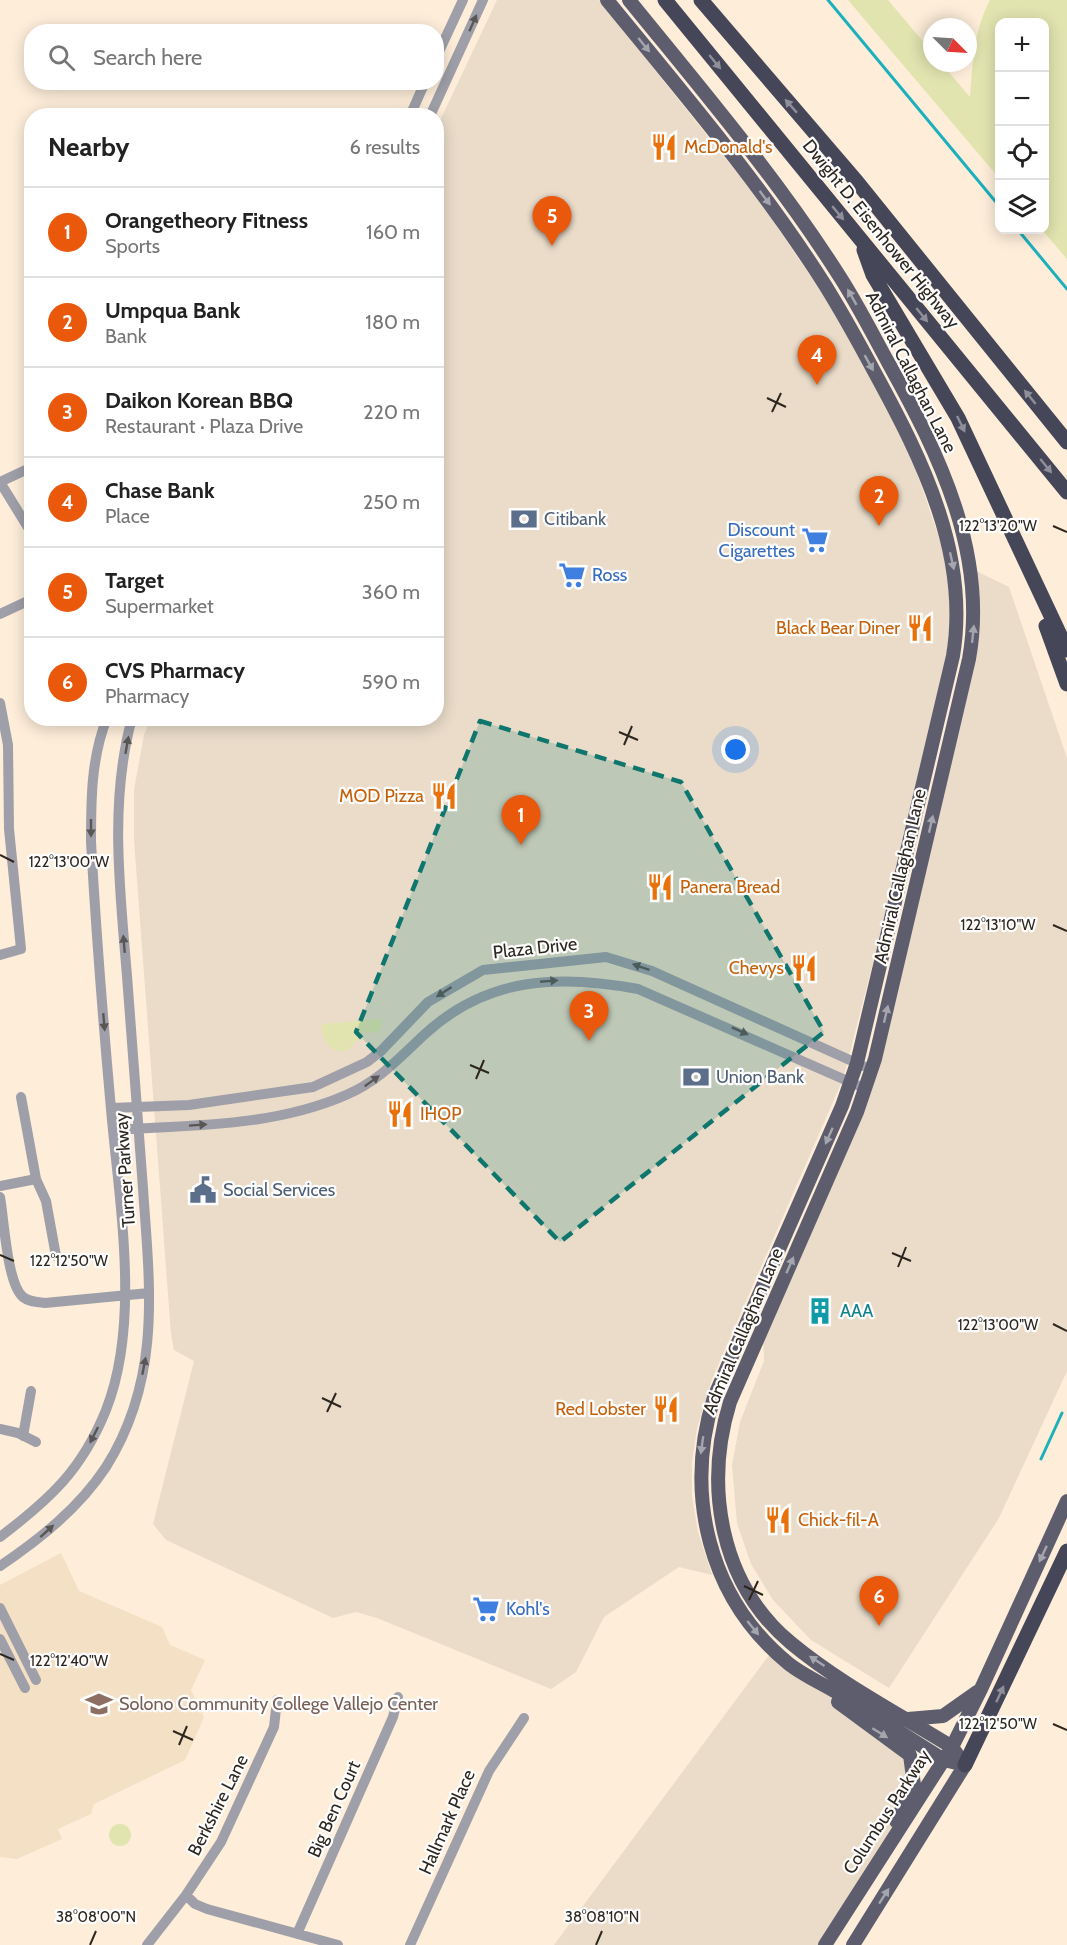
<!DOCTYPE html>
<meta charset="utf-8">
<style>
:root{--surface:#fff;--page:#f2f2f2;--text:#222;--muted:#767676;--line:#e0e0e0;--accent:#ea580c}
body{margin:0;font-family:Cabin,sans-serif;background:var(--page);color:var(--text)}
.controls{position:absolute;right:18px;top:18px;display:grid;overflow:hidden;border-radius:12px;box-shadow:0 3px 15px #0003}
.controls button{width:54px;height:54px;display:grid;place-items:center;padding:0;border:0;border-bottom:2px solid var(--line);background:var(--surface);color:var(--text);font:30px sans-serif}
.compass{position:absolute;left:923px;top:18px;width:54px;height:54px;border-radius:50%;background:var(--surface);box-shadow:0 3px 15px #0003;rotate:114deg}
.you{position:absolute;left:736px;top:750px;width:21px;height:21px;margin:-15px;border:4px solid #fff;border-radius:50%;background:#1a73e8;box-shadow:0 0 0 9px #1a73e833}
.badge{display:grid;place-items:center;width:39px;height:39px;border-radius:50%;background:var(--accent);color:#fff;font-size:20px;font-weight:700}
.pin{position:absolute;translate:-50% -50px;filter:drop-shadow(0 2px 3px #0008)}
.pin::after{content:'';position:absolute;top:32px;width:21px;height:18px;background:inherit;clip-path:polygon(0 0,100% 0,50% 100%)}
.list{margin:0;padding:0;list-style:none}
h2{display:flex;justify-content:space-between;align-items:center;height:78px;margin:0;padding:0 24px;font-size:26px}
h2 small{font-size:20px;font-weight:400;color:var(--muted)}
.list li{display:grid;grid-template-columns:39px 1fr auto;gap:18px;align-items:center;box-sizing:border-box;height:90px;padding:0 24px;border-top:2px solid var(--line)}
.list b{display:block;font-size:22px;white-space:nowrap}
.list p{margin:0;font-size:20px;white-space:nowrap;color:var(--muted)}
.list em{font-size:20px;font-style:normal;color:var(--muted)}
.icon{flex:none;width:33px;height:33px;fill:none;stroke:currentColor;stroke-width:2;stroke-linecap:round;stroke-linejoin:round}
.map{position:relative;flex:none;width:1067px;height:1945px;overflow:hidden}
.search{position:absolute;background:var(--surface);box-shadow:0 3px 15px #0003;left:24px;top:24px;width:420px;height:66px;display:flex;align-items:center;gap:15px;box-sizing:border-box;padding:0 21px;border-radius:24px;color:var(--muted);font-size:22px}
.panel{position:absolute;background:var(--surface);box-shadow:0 3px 15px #0003;left:24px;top:108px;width:420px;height:618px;border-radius:24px}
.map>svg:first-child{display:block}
.commercial{fill:#eadcc9}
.built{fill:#f4e0c5}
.green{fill:#e1e4af}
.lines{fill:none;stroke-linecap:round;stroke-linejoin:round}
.stream{stroke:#1cb0bc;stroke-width:3}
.minor{stroke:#9f9fa9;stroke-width:10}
.major{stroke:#5d5d6e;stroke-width:14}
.highway{stroke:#464659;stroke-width:15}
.oneway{fill:#5a5656}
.oneway2{fill:#a5a5ae}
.oneway3{fill:#8f8f9b}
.marked{fill:#0f766e;fill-opacity:0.2;stroke:#0f766e;stroke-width:4.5;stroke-dasharray:12 8;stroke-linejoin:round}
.ticks{fill:none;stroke:#2c261e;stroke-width:2}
.labels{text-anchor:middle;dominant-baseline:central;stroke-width:4.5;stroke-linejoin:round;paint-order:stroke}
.food-label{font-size:18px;fill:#c56008;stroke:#fdfdfd;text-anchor:start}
.street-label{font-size:18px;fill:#2c261e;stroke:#fdfdfd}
.service-label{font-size:18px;fill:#4e5e75;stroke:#fdfdfd;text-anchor:start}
.shop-label{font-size:18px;fill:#366cbe;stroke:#fdfdfd;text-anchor:start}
.culture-label{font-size:18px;fill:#0d838f;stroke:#fdfdfd;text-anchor:start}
.education-label{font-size:18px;fill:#785e54;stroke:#fdfdfd;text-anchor:start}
.ticks-label{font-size:15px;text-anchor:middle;fill:#2c261e;stroke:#fdfdfd;stroke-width:4.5;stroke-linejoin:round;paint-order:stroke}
</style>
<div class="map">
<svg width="1067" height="1945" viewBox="0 0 1067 1945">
<rect width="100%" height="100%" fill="#fdedd9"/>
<path class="commercial" d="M497,0H599L761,203L832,308L887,408L913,462L942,546L952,604L947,655L905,838L843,1079L712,1379L697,1428L692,1462V1496L698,1532L712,1575L679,1567L604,1617L576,1672L551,1689L377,1618L356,1612L333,1618L166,1540L153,1524L194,1361L174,1350L171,1334L134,840V790L144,735L150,719L436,718L437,127Z
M974,570L1009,587L1067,758V1371L999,1518L889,1688L811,1640L773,1600L751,1564L737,1523L732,1465L740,1422L764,1361L763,1335L873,1080L974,645Z
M773,1650L903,1748L914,1770L901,1811L854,1900L826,1945H554Z"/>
<path class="built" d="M61,1553L79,1591L162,1627L170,1645L205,1660L191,1690L204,1717L185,1760L94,1804L91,1814L58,1829L62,1839L17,1859L0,1857V1585Z"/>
<path class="green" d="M848,0H888L932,52V63H941L970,97C973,62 973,33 990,0H1067V259L1042,230H1044V22H1000L999,178Z
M383,1019L380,1030L374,1033L365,1032L348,1050C329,1055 323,1040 321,1024Z
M109 1835a11 11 0 1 1 22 0a11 11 0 1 1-22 0Z"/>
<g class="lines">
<path class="stream" d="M828,0L1000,207
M1018,230L1067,289
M1041,1459L1062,1413"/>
<path class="minor" d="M436,58L463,0
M410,116L425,82
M430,116L483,0
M0,482L32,534
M0,482L32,467
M0,614L32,599
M0,703L8,745L9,829L21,949L0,955
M21,1097L36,1179L46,1201L56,1256
M111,1108L189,1105L313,1087L367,1062L381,1051L428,1002L483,970L606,957L652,971L863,1066
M113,1130C191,1125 273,1127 346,1095C379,1081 399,1058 425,1034C487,977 559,974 638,989L866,1089
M0,1186L36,1179
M0,1197C4,1219 7,1284 23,1297C29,1302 37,1302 45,1303L149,1293
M0,1429L18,1433L36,1442
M23,1436L31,1391
M0,1537C50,1499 82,1470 106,1410C141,1322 119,1202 111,1109C103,1020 96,931 91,842C91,800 91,758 107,718
M0,1566C40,1539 79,1508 106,1467C159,1383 151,1297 144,1203C139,1127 133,1051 127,976C120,890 109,802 132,718
M0,1608L36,1680
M0,1639L25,1688
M186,1895L195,1904L207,1909L338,1945
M297,1934L393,1717L398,1697
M147,1945L186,1895L221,1842L274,1727L277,1700
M410,1945L489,1771L524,1718"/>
<path class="major" d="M607,0C683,93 761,184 825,285C843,314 859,343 875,373C922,459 970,555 953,656L857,1063L842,1106L714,1397C684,1494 708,1598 789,1664C803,1675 821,1683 836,1692C872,1715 908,1737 944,1760L965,1765
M629,0C702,90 778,179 840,277C858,305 873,335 889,364C939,454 988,554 969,659L875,1059L857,1112L730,1402C704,1487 720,1584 791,1643C839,1683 899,1714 952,1747L965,1765
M838,1702L910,1755L914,1785L896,1821
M908,1719L943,1716L977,1692
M825,1945L952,1747L981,1689L1067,1501
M853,1945L965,1765"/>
<path class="highway" d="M665,0L1067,492
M701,0L857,182L1067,442
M864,250L873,275L958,418L1067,650
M1046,626L1067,684
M965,1765L1067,1551"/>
</g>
<defs><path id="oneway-solid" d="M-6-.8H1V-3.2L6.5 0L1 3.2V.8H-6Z" transform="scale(1.5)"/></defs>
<g class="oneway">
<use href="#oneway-solid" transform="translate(473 23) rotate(-66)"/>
<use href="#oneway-solid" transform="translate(127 745) rotate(-80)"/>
<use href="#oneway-solid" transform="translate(91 828) rotate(90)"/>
<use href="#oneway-solid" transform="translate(124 944) rotate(-95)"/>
<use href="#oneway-solid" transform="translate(641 967) rotate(-161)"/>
<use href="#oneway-solid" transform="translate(549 981) rotate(-5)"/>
<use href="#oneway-solid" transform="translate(444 992) rotate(147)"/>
<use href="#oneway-solid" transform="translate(104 1022) rotate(85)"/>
<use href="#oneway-solid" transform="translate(740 1031) rotate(24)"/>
<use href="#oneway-solid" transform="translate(372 1081) rotate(-36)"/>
<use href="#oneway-solid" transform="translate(198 1125) rotate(-4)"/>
<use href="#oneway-solid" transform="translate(144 1366) rotate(-79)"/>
<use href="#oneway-solid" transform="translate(94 1435) rotate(117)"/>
<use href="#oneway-solid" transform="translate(47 1531) rotate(-42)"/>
</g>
<g class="oneway2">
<use href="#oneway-solid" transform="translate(644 45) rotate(51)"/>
<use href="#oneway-solid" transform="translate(765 198) rotate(53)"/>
<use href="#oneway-solid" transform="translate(852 297) rotate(-120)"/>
<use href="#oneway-solid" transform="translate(869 363) rotate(61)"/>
<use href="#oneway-solid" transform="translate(952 561) rotate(77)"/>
<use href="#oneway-solid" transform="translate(973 634) rotate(-84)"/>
<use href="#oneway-solid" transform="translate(931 824) rotate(-77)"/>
<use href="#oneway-solid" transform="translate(886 1014) rotate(-77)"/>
<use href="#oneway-solid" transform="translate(829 1136) rotate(114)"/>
<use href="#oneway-solid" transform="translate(790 1265) rotate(-66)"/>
<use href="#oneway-solid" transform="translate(702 1445) rotate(98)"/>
<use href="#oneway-solid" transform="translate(1043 1554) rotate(115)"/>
<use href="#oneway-solid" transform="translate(753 1628) rotate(51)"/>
<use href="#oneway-solid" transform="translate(817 1661) rotate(-147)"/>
<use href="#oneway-solid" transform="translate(880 1733) rotate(32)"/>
<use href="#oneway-solid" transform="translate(884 1896) rotate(-57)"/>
</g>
<g class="oneway3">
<use href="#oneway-solid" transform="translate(715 62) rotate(51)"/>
<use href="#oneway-solid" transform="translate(791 106) rotate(-131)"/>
<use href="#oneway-solid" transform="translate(838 213) rotate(50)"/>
<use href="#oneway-solid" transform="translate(922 315) rotate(51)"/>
<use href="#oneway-solid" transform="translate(1030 397) rotate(-129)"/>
<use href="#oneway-solid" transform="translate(961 424) rotate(64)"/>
<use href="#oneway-solid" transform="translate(1046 466) rotate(51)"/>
<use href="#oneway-solid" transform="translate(1000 1694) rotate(-65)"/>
</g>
<path class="marked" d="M480,721L681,782L824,1032L560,1242L356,1032Z"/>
<path class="ticks" d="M767,398L786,407M772,412L781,393M1053,526L1067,532M619,732L638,740M624,745L632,726M0,855L14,862M1053,925L1067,931M470,1065L489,1073M476,1079L484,1060M892,1253L911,1261M0,1255L14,1261M898,1267L906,1247M1053,1324L1067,1331M322,1398L341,1407M327,1412L336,1393M744,1586L763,1595M749,1600L758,1581M0,1654L14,1660M1053,1724L1067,1730M173,1731L193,1740M179,1745L187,1726M90,1945L96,1931M596,1945L602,1931"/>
<defs>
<symbol id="restaurant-bare" viewBox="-9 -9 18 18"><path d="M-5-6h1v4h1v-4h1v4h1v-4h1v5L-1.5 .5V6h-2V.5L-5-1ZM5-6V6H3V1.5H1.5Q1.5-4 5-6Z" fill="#e8710a" stroke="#fdfdfd" stroke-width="2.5" paint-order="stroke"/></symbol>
<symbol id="bank-bare" viewBox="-9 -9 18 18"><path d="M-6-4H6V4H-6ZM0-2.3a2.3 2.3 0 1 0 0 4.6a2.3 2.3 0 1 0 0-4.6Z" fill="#5c6f8a" stroke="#fdfdfd" stroke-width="2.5" paint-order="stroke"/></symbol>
<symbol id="supermarket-bare" viewBox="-9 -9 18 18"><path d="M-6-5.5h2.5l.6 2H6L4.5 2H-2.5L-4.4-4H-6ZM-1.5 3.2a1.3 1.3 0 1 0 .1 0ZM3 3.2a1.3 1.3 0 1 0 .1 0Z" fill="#3f7fe0" stroke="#fdfdfd" stroke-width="2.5" paint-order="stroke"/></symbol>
<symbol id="civic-bare" viewBox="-9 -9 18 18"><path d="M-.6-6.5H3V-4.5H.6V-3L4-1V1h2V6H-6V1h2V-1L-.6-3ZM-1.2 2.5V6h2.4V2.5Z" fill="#5c6f8a" stroke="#fdfdfd" stroke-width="2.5" paint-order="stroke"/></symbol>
<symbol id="building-bare" viewBox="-9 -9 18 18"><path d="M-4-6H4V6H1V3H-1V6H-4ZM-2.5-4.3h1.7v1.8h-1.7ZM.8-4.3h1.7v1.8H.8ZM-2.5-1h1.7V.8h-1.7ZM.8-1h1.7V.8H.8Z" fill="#0f9aa8" stroke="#fdfdfd" stroke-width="2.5" paint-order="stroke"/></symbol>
<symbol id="university-bare" viewBox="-9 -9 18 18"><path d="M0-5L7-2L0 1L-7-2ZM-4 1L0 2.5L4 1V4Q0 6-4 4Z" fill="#8d6e63" stroke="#fdfdfd" stroke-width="2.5" paint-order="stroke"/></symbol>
</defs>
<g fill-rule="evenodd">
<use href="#restaurant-bare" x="645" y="128" width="38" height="38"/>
<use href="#bank-bare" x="505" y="500" width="38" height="38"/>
<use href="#supermarket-bare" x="796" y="521" width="38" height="38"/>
<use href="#supermarket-bare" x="553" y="556" width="38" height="38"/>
<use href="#restaurant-bare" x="901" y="609" width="38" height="38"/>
<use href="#restaurant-bare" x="425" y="777" width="38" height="38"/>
<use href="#restaurant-bare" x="641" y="868" width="38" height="38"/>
<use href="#restaurant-bare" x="785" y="949" width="38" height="38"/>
<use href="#bank-bare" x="677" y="1058" width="38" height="38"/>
<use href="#restaurant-bare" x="381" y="1095" width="38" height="38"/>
<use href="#civic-bare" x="184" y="1171" width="38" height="38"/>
<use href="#building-bare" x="801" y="1292" width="38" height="38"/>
<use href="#restaurant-bare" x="647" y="1390" width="38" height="38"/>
<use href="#restaurant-bare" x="759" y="1501" width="38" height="38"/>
<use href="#supermarket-bare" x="467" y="1590" width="38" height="38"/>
<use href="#university-bare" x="80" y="1685" width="38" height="38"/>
</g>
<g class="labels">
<g class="food-label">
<text x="684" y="147">McDonald's</text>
<text x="900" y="628" text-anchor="end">Black Bear Diner</text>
<text x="424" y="796" text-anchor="end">MOD Pizza</text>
<text x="680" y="887">Panera Bread</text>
<text x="784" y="968" text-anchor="end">Chevys</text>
<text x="420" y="1114">IHOP</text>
<text x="646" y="1409" text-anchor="end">Red Lobster</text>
<text x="798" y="1520">Chick-fil-A</text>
</g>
<g class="street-label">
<text transform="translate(881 234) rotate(51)">Dwight D. Eisenhower Highway</text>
<text transform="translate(911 372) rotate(63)">Admiral Callaghan Lane</text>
<text transform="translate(900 876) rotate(-77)">Admiral Callaghan Lane</text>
<text transform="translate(535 948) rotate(-6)">Plaza Drive</text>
<text transform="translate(125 1170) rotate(-94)">Turner Parkway</text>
<text transform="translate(743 1331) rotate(-67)">Admiral Callaghan Lane</text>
<text transform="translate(218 1805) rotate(-63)">Berkshire Lane</text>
<text transform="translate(334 1809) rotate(-66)">Big Ben Court</text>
<text transform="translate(887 1812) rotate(-57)">Columbus Parkway</text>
<text transform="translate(447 1822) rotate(-66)">Hallmark Place</text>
</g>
<g class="service-label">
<text x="544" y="519">Citibank</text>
<text x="716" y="1077">Union Bank</text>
<text x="223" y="1190">Social Services</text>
</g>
<g class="shop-label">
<text x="795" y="530" text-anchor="end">Discount<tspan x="795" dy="21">Cigarettes</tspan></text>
<text x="592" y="575">Ross</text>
<text x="506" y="1609">Kohl's</text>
</g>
<g class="culture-label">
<text x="840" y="1311">AAA</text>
</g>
<g class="education-label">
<text x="119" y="1704">Solono Community College Vallejo Center</text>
</g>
</g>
<g class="ticks-label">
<text x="998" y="531">122°13'20"W</text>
<text x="69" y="867">122°13'00"W</text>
<text x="998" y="930">122°13'10"W</text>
<text x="69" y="1266">122°12'50"W</text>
<text x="998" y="1330">122°13'00"W</text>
<text x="69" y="1666">122°12'40"W</text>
<text x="998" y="1729">122°12'50"W</text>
<text x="96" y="1922">38°08'00"N</text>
<text x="602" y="1922">38°08'10"N</text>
</g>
</svg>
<div class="controls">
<button>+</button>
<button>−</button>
<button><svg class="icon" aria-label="locate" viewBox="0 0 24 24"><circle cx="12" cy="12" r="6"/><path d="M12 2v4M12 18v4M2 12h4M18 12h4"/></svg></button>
<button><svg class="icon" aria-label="layers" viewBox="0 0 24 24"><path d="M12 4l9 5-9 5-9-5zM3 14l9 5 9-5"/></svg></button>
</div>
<svg class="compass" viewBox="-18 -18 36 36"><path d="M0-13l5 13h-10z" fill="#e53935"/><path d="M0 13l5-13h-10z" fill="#767676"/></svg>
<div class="you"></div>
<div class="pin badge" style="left:521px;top:845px">1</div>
<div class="pin badge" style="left:879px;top:526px">2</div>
<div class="pin badge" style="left:589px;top:1041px">3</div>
<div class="pin badge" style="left:817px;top:385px">4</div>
<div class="pin badge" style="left:552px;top:246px">5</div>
<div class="pin badge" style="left:879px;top:1626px">6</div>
<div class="search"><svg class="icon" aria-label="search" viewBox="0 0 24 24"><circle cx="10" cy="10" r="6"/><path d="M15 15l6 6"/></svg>Search here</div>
<section class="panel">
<h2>Nearby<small>6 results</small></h2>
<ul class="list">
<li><span class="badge">1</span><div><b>Orangetheory Fitness</b><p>Sports</p></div><em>160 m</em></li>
<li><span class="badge">2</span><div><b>Umpqua Bank</b><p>Bank</p></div><em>180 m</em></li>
<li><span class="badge">3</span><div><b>Daikon Korean BBQ</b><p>Restaurant · Plaza Drive</p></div><em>220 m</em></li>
<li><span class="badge">4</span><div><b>Chase Bank</b><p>Place</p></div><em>250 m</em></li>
<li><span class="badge">5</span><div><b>Target</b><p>Supermarket</p></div><em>360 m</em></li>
<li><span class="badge">6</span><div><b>CVS Pharmacy</b><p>Pharmacy</p></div><em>590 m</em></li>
</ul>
</section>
</div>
